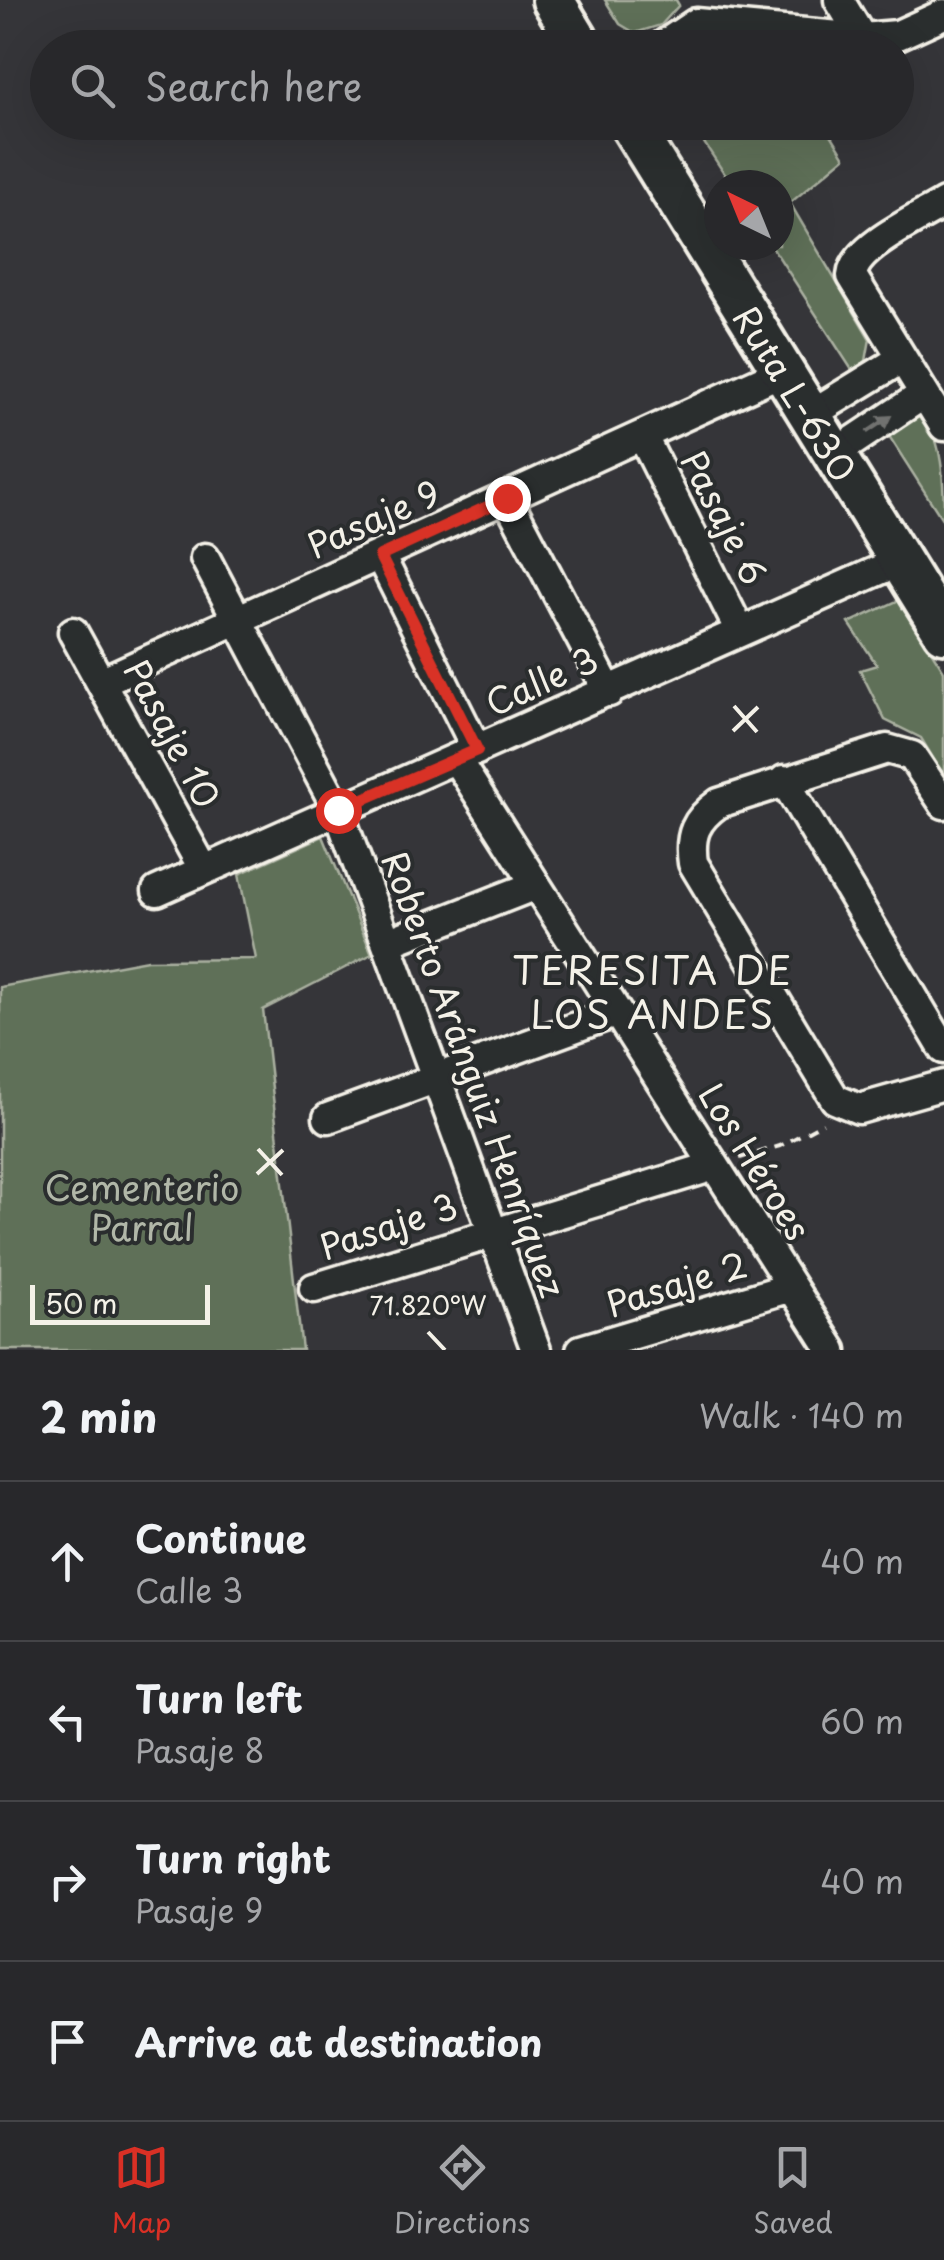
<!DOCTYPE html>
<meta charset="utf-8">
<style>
:root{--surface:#28282b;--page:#303033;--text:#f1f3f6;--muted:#a5a6a9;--line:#444447;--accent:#d93025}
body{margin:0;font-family:"Playpen Sans",sans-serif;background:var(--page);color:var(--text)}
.compass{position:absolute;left:704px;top:170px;width:90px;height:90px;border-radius:50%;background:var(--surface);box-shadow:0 10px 40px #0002;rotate:317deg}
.scale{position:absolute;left:30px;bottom:25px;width:180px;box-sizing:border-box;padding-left:10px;border:5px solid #f4f1e8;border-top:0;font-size:28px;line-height:35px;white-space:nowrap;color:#f4f1e8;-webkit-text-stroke:8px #2a2d2e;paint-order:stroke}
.stop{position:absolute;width:30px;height:30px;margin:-22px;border:8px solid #d93025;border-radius:50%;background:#fff}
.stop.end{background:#d93025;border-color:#fff;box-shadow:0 2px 10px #0008}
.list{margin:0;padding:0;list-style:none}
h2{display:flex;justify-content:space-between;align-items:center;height:130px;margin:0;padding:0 40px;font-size:42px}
h2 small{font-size:32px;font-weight:400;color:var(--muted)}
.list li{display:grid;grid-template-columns:65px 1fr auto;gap:30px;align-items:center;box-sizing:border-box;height:160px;padding:0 40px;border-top:2px solid var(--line)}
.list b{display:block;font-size:38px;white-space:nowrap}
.list p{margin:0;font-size:32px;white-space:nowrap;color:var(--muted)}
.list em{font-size:32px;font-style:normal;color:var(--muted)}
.icon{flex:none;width:55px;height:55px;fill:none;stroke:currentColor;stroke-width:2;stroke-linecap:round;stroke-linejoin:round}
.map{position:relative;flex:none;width:944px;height:1350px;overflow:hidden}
.search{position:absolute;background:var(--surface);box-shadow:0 10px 40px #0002;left:30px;right:30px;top:30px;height:110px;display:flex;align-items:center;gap:25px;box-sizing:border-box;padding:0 35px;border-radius:55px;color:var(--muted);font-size:38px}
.sheet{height:770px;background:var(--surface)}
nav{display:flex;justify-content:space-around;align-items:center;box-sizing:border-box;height:140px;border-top:2px solid var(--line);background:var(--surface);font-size:28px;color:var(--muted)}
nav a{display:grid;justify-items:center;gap:5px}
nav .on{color:var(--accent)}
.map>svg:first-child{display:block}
.green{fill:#5f7059;stroke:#aab0a0;stroke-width:2.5}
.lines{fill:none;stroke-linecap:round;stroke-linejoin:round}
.street-casing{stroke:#f4f1e8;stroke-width:35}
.secondary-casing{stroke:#f4f1e8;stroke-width:48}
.path{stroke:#f4f1e8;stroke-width:4;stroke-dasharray:10 8;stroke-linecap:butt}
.street{stroke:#2a2d2e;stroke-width:28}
.secondary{stroke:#2a2d2e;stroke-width:40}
.oneway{fill:#71726f}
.route{stroke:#d93025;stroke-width:12}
.ticks{fill:none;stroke:#f4f1e8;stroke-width:4}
.labels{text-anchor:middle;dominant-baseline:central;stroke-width:8;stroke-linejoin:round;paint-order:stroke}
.street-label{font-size:35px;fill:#f4f1e8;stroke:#2a2d2e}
.park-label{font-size:35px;fill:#b1b7a8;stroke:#2a2d2e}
.neighbourhood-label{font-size:38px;letter-spacing:2.5px;fill:#f4f1e8;stroke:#2a2d2e}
.ticks-label{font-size:25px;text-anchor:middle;fill:#f4f1e8;stroke:#2a2d2e;stroke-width:8;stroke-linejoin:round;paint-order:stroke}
</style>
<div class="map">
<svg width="944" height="1350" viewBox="0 0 944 1350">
<rect width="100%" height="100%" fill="#353539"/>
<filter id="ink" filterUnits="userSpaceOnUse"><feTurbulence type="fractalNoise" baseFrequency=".01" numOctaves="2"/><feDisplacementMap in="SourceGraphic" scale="20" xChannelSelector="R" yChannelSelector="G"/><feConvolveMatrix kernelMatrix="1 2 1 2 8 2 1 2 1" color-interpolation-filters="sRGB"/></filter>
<g filter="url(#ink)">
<path class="green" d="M605,0H676L679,5L661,25L635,33L620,24Z
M691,123H824L845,157L790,203L870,339L866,361L852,370L771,245H779V185H732Z
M918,414C944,431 944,487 944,522L887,433Z
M899,600L944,671V776L921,738L885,720L860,670L877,665L849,623Z
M323,836L372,954L263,1010L302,1350H0V987L147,960L256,959L239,874Z"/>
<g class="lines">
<defs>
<path id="street" d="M839,0L862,38
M659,48L696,23L862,38L898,35L944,14
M944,203C920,218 854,247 852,276L944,426
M810,415L901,359
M643,437L740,631
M834,454L924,394
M507,498L609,692
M380,556L477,750
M205,558L338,810L536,1350
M73,632L204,870
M103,681L783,371
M456,759L832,1350
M784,780L944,1049
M944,804L912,756L887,749L719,803C695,820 689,835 693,863L835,1099L859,1109L944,1085
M157,891L900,561
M387,943L536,885
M328,1118L617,1012
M314,1288L714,1166
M581,1350L791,1287"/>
<g id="secondary">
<path d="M553,0L582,48"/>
<path id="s1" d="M629,122L944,632"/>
</g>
</defs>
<use href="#street" class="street-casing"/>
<use href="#secondary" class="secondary-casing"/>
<path class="path" d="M740,1158L780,1146L823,1123"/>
<use href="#street" class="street"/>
<use href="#secondary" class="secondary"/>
</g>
<defs><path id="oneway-solid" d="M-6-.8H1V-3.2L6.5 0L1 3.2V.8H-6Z" transform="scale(2.5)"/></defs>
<use class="oneway" href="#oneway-solid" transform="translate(879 424) rotate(-34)"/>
</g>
<g class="lines" filter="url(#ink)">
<path class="route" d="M338,810L477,750L380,556L507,498"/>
</g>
<path class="ticks" d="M734,706L757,732M733,731L758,707M258,1149L282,1175M257,1174L283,1150M428,1332L445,1350"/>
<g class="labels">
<g class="street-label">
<text stroke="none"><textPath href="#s1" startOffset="318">Ruta L-630</textPath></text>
<text transform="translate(725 517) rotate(63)">Pasaje 6</text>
<text transform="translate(373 518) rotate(-24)">Pasaje 9</text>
<text transform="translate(541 680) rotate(-24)">Calle 3</text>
<text transform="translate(173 733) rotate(62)">Pasaje 10</text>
<text transform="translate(475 1074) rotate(70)">Roberto Aránguiz Henríquez</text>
<text transform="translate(756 1161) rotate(58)">Los Héroes</text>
<text transform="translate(388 1225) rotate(-18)">Pasaje 3</text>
<text transform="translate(676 1283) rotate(-17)">Pasaje 2</text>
</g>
<g class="park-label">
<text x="142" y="1186">Cementerio<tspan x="142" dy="40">Parral</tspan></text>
</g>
<g class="neighbourhood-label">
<text x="653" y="969">TERESITA DE<tspan x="653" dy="44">LOS ANDES</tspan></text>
</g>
</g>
<g class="ticks-label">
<text x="428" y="1315">71.820°W</text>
</g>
</svg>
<svg class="compass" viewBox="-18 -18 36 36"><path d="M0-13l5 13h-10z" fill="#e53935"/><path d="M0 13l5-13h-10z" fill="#a5a6a9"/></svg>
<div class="scale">50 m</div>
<div class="stop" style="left:338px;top:810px"></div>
<div class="stop end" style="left:507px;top:498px"></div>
<div class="search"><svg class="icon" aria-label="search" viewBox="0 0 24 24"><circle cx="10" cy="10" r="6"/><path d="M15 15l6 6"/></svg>Search here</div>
</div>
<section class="sheet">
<h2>2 min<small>Walk · 140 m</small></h2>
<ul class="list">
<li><svg class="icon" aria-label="ahead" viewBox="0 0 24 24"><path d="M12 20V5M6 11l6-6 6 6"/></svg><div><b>Continue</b><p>Calle 3</p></div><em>40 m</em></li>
<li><svg class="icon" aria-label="left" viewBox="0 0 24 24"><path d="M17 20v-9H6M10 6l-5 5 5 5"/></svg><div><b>Turn left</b><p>Pasaje 8</p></div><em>60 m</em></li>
<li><svg class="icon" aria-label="right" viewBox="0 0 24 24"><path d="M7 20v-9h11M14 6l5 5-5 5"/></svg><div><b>Turn right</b><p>Pasaje 9</p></div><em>40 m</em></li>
<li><svg class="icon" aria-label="arrive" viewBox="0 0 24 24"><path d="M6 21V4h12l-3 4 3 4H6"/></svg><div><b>Arrive at destination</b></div></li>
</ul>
</section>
<nav>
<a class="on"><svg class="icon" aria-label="map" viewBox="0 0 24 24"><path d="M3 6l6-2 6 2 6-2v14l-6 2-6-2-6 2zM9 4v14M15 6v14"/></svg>Map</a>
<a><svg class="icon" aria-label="directions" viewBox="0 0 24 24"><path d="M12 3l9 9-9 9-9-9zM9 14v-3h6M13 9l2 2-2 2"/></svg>Directions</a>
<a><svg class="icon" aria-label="saved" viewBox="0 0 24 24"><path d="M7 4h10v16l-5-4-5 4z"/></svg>Saved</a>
</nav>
